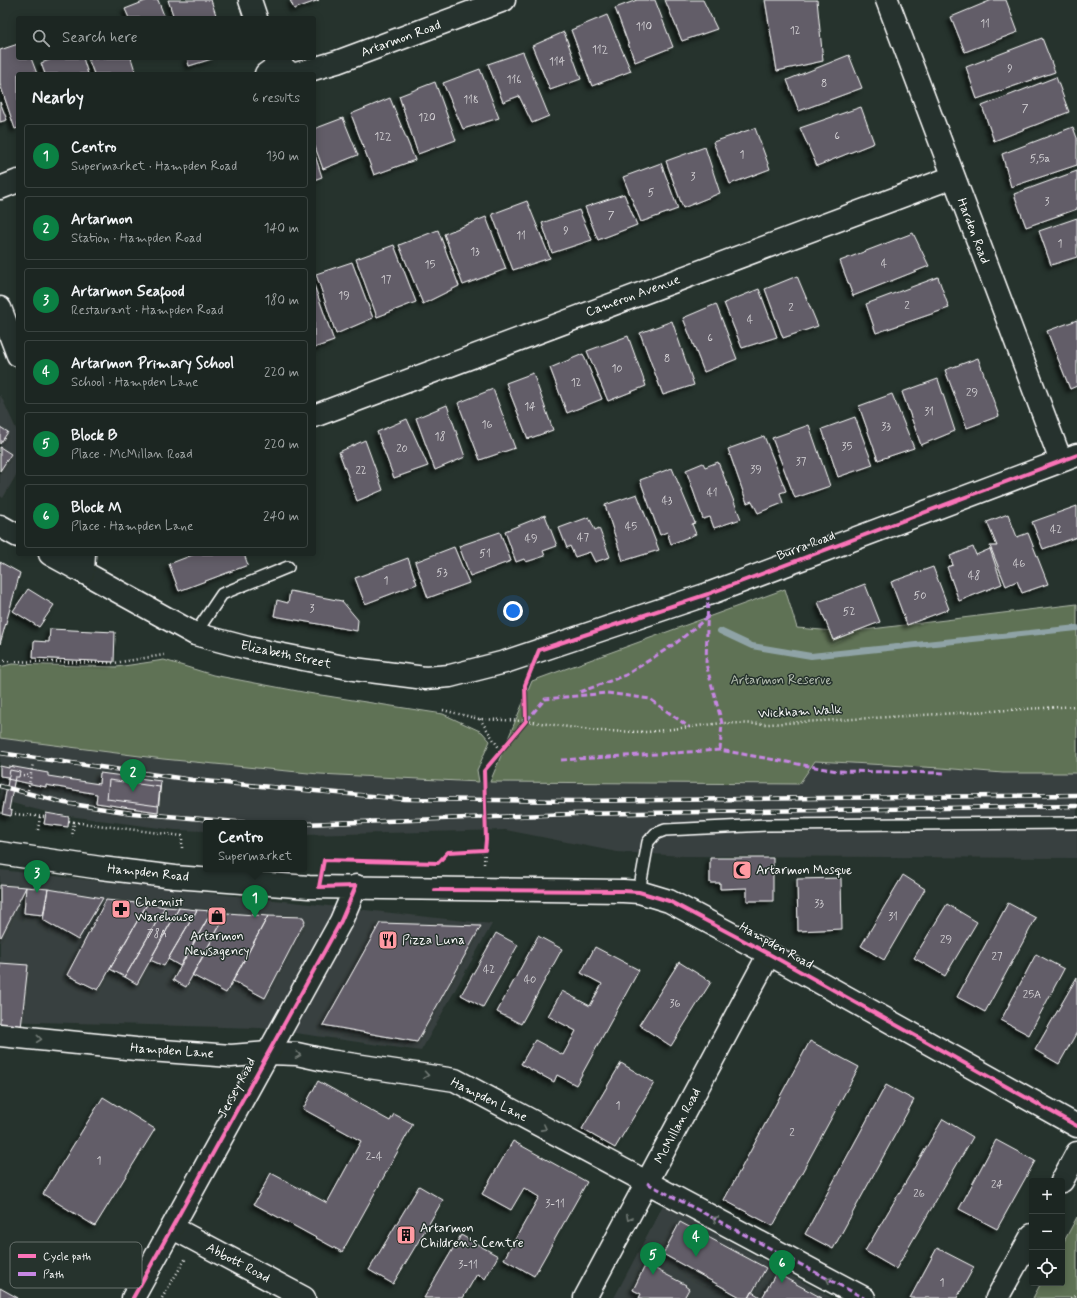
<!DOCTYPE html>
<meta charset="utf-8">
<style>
:root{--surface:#1c2622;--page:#252e2a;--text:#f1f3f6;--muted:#a0a5a5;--line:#3a4340;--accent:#0b8043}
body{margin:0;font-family:Mynerve,sans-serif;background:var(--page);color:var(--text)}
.controls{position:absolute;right:12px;bottom:12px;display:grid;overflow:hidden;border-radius:4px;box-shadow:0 2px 10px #0003}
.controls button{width:36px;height:36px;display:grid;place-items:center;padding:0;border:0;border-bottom:1px solid var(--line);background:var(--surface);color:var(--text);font:20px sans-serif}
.you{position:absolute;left:513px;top:611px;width:14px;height:14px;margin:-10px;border:3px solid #fff;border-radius:50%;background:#1a73e8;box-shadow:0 0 0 6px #1a73e833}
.badge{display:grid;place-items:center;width:26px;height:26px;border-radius:50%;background:var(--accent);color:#fff;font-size:13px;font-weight:700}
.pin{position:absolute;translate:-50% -33px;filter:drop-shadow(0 1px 2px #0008)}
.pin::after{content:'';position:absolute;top:21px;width:14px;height:12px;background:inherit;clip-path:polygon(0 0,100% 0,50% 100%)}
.popup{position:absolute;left:203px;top:820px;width:104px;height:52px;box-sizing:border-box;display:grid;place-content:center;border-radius:4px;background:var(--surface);filter:drop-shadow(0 1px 3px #0005);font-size:13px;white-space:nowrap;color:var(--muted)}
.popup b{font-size:15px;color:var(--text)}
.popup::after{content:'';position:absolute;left:50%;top:100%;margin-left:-8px;border:8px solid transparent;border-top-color:var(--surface)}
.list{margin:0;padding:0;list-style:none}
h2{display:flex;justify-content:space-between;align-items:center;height:52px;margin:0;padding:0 16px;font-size:17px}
h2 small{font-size:13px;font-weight:400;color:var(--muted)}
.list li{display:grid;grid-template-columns:26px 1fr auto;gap:12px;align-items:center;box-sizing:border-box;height:64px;margin:0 8px 8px;padding:0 8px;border:1px solid var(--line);border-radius:4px}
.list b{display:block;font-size:15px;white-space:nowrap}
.list p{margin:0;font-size:13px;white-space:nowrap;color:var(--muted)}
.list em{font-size:13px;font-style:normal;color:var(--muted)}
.icon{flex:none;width:22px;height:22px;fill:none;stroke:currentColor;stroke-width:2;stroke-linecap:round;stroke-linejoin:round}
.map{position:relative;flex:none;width:1077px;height:1298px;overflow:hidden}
.search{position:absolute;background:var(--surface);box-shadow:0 2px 10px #0003;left:16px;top:16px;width:300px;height:44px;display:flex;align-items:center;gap:10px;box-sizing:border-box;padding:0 14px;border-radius:4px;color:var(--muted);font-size:15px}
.panel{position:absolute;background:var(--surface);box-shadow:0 2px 10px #0003;left:16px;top:72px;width:300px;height:484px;border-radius:4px}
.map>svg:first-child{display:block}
.built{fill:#38403f}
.green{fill:#5f7255;stroke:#afb8aa}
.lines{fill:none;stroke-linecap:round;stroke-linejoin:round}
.stream{stroke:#8fa3a6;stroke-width:6}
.building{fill:#625d68;stroke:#fff;filter:url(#shadow)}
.lane-casing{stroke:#fff;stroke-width:14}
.street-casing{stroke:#fff;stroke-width:25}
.secondary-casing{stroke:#fff;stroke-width:25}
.path{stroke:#fff;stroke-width:2.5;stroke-dasharray:1 3;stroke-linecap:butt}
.lane{stroke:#26332d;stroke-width:11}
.street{stroke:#26332d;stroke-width:22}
.secondary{stroke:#26332d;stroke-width:22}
.rail-casing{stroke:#fff;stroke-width:4.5}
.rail{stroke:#26332d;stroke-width:3;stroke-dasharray:9;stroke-linecap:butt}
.quiet{stroke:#c787e3;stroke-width:3;stroke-dasharray:6 3;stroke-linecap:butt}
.cycleway-casing{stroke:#26332d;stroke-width:6}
.cycleway{stroke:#fb73b8;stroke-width:4}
.oneway{stroke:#727a76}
.labels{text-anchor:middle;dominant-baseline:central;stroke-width:3;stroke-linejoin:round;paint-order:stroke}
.number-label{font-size:11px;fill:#d8d6d9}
.street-label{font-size:13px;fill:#fff;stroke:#26332d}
.park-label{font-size:13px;fill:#b7c0b2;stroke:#26332d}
.poi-label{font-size:13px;fill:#fff;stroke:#26332d;text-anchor:start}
.key{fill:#26332d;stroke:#67706c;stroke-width:1}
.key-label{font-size:11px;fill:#fff}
</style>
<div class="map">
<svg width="1077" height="1298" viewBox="0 0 1077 1298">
<defs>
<filter id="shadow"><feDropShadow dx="-3.5" dy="3.5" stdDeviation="2" flood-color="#0009"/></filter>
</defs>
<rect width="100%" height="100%" fill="#26332d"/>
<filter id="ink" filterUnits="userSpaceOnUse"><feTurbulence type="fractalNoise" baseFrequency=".025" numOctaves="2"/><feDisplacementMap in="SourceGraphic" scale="8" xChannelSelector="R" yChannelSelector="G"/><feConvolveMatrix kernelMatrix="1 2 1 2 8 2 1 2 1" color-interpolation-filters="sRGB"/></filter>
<g filter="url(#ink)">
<path class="built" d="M0,394L18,433V472L3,498L0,496Z
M0,738L163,759L479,782L799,784L815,761L941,768L1003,773H1077V858L684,856L617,852L506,830L304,835V823H206V831L175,830L54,814L0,800Z
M0,870L492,924L421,1051L260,1028L0,1021Z
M663,1205L832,1298H614Z"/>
<path class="green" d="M785,589L797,628L847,632L1077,604V773H1003L941,768L815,761L799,784L490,782L532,681Z
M164,660L213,675L308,693L443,714L482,732L490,741L477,770L479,782L319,774L163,759L0,738V667L12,664L117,667Z
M1077,1217V1298H1033L1041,1283H1062V1245Z"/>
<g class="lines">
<path class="stream" d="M720,631L752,646L811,656L1077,628"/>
</g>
<path class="building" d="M148,0H158L165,18H129L125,9Z
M168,0H211L217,18H174Z
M290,0H319L294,9Z
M637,0H655L673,47L635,62L615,8Z
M665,0H703L717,29L682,41Z
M765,0H817L823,61L777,71Z
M992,0H1006L1018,32L965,52L951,17Z
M607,15L631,71L592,86L571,30Z
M564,32L581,79L550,90L532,46Z
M1042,38L1055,72L977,99L966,67Z
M18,44V58H31L37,74H18V128L15,129L0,84V50Z
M523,52L549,116L532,123L519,96L503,102L488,64Z
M849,55L862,88L799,111L787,80Z
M55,58H83L88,74H45L41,63Z
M88,58H131L136,74H94Z
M187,58H215L189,66Z
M480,69L499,118L463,129L443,83Z
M1056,77L1069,112L994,141L982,106Z
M435,82L456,140L418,154L399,96Z
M390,98L415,160L374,175L351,114Z
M0,102L7,120L0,122Z
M861,107L874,143L817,166L800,128Z
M343,118L358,155L323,169L314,144V129Z
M1073,127L1077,138V165L1011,187L1002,154Z
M755,128L770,169L730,184L713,142Z
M705,147L720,193L683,208L666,161Z
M314,152L322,177L314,180Z
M661,163L678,209L641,222L623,177Z
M1077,171V209L1026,227L1014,194Z
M624,194L637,225L598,240L585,207Z
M527,201L550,258L513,270L492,214Z
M579,210L592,240L552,253L542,223Z
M486,217L506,269L463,285L444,234Z
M1077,218V257L1051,265L1039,231Z
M438,230L459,286L423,304L399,245Z
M913,233L929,266L853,296L840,261Z
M394,245L416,302L377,317L356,259Z
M352,262L373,318L336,334L316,274Z
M797,276L818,326L783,338L765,289Z
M938,277L949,308L876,333L866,304Z
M314,285L334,341L314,348Z
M759,289L777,337L742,348L724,303Z
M716,304L737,359L704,372L683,318Z
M1077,320V386L1070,389L1047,331Z
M672,321L694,385L663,395L640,333Z
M628,336L646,386L608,401L587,351Z
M583,354L602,399L567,413L550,368Z
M978,358L999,416L967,428L945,370Z
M533,373L553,430L528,439L506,383Z
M938,379L955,431L921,445L902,392Z
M493,389L515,448L480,460L458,403Z
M892,394L914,448L878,460L859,406Z
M447,405L465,457L435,470L416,418Z
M855,417L873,465L838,477L822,429Z
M407,419L428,466L394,478L377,432Z
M809,425L830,486L795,498L772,438Z
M0,427L8,432L0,444Z
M764,436L786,491L780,493L783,503L758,513L752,501L747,503L728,449Z
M365,440L383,490L357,501L339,452Z
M0,447L11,454L0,471Z
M718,462L741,519L714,528L710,517L703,519L686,470L703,463L705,467Z
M672,468L695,523L692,524L696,534L671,544L667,532L660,535L640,480Z
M637,494L659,550L623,561L605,505Z
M1077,506V537L1043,549L1032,522Z
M1008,514L1017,537L1028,533L1048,584L1022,593L1017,581L1006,586L990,546H997L987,522Z
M545,515L557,546L543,551L545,556L526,562L524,559L516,562L505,531Z
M589,517L595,530L599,528L610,557L595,562L590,552L575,557L570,546L567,548L559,528Z
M500,532L511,561L470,576L459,546Z
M454,547L469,583L428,598L415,562Z
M973,547L976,555L990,549L1002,584L959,601L947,567L953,565L950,556Z
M195,554H244L248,565L179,591L169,564Z
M408,558L417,584L365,604L355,578Z
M0,562L20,573L0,644Z
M933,567L949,609L907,625L891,582Z
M865,584L880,622L833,640L818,602Z
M28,589L54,605L39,627L13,611Z
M290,591L342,601L358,620L357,631L274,616L277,600L288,603Z
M50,629L115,632L114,662L33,658L34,641L49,642Z
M0,766L9,768V766L48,773V776L99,784L100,773L161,781L158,812L96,803L97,794L46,785V787L7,779L8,777L0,776Z
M10,770L20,772L19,777H15L9,810L12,811L11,816L2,814Z
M109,780L160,787L158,806L107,799Z
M46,813L69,817L68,827L44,824Z
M710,858H773V901H747V888L720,889V883H710Z
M903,875L925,889L884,960L861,946Z
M841,878L842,929L798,931L797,879Z
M0,885L26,887L1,937L0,936Z
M26,887L48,889L43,915L24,913Z
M48,889L103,898L78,940L43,920Z
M106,900L147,904L98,990L67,975Z
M1008,903L1036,918L985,1012L957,997Z
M147,904L165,907L125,977L110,969Z
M947,904L977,922L945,976L914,958Z
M165,907L179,908L137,984L125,977Z
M179,908L197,910L164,966L150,960Z
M197,910L212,911L180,966L168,959Z
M212,911L227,913L186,987L173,980Z
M227,913L268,916L226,993L192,975Z
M268,916L303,917L305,921L265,998L233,981Z
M380,923L481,926L417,1042L323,1025Z
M496,933L518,945L483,1007L461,995Z
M538,936L562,949L521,1024L497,1012Z
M595,947L639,970L576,1085L557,1075L554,1082L521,1064L535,1040L563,1055L576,1031L548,1016L562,991L590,1006L602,984L581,973Z
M1036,954L1064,969L1029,1035L1001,1020Z
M679,962L711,982L671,1046L639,1025Z
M0,963L28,965L21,1028L0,1027Z
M1077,977V1032L1059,1064L1035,1050Z
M810,1041L859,1067L773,1226L724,1200Z
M621,1063L654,1083L615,1148L582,1129Z
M318,1081L390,1121L394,1114L413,1124L342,1252L254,1204L271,1173L327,1203L361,1141L303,1109Z
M886,1085L914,1100L833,1249L805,1234Z
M103,1097L155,1129L95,1226L43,1194Z
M943,1119L973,1137L896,1269L865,1251Z
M996,1140L1035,1161L997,1229L959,1209Z
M513,1141L587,1182L534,1276L504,1259L539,1197L524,1188L511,1210L482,1194Z
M419,1186L443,1200L393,1284L369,1270Z
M680,1222L766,1268L749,1298H742L663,1254Z
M461,1235L498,1256L485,1279L477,1274L463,1298H424Z
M937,1248L974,1267L957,1298H910Z
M646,1264L686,1285L685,1286L689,1289L684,1298H639L641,1294L633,1290Z
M776,1273L822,1298H749L752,1292L762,1298Z
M0,1288L18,1298H0Z"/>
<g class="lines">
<defs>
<path id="lane" d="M195,634L222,594L288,567
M639,892L648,842L655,834L665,830L767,825L1077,823"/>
<path id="street" d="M250,0L256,18
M887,0L1061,461
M314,416L953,177
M83,572L195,634L248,648L354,669L425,678L450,676L505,662L708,594L1077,455
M0,1035L136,1049L231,1056L268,1053L297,1054L329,1061L455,1080L864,1298
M1062,1181L1077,1153
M173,1228L304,1298
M585,1298L769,954
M997,1298L1032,1235"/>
<path id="secondary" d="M266,74L276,67L285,69L291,74
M296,74L337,62L504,0
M0,188L18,181
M0,308L18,355
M0,526L18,536
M50,554L83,572L84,554
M0,853L101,868L175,877L309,887L623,891L639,892L669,901L769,954L1077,1126
M133,1298L341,921L356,886"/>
</defs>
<use href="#lane" class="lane-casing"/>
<use href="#street" class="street-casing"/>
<use href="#secondary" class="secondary-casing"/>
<path class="path" d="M0,661L114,663L164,655
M443,710L479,719L526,721L597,731L648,732L722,723L768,724L1077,706
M480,719L501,751
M526,721L525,685L528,676
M23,775L30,776
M28,790L33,763
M15,814L45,817
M69,821L74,822L72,837
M74,822L182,836V849
M38,830L40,817
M484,864L485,850
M162,1298L186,1258
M1070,1298L1077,1295"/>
<use href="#lane" class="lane"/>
<use href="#street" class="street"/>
<use href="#secondary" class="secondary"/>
<defs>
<path id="rail" d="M0,753L193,780L404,799L575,801L1077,795
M0,786L65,803L132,813L249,823
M304,824L573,814L1077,806"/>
</defs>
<use href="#rail" class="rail-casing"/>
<use href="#rail" class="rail"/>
<path class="quiet" d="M708,594L706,664L722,723L720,750L837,771L946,773
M580,692L626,675L676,643L708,617
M527,720L545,699L607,693L650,699L689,727
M561,760L720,750
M647,1183L864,1298"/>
<defs>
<path id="cycleway" d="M435,890L623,891L639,892L669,901L769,954L1077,1126
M133,1298L341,921L356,886L319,887L324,860L438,863L448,852L485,850L486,840L484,771L526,721L525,685L539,650L708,594L1077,455"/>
</defs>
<use href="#cycleway" class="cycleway-casing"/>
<use href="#cycleway" class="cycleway"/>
</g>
<defs><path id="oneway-chevron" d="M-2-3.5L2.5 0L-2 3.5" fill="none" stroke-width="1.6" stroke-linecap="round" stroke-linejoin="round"/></defs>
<g class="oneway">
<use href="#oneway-chevron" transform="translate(39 1039) rotate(6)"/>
<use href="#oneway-chevron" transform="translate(298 1055) rotate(8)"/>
<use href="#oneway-chevron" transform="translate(426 1075) rotate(8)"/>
<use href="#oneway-chevron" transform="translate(544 1128) rotate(28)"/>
<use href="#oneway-chevron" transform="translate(629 1218) rotate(118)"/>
<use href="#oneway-chevron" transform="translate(715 1219) rotate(-152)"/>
<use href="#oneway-chevron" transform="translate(829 1280) rotate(-152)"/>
</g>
</g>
<defs>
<symbol id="mosque-square" viewBox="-11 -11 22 22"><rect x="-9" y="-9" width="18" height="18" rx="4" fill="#ff9aa2" stroke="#26332d"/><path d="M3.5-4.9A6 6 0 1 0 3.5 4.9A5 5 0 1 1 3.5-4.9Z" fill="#111"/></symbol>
<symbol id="pharmacy-square" viewBox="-11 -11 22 22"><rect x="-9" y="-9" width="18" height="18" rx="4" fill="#ff9aa2" stroke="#26332d"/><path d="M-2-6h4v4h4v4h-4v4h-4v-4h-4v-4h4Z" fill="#111"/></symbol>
<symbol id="shop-square" viewBox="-11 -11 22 22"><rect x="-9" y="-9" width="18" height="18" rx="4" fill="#ff9aa2" stroke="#26332d"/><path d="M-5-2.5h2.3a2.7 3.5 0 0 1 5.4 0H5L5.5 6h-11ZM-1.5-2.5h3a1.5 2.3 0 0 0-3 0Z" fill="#111"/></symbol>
<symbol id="restaurant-square" viewBox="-11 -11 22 22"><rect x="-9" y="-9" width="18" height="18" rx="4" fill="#ff9aa2" stroke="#26332d"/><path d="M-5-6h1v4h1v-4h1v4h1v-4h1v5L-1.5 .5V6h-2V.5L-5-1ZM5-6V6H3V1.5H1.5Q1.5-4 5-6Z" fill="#111"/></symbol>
<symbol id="building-square" viewBox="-11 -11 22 22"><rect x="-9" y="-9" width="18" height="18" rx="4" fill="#ff9aa2" stroke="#26332d"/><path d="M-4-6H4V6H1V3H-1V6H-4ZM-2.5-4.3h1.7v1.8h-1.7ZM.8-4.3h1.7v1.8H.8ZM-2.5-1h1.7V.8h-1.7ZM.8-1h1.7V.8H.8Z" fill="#111"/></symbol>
</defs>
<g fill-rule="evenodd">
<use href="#mosque-square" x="731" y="859" width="22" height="22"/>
<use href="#pharmacy-square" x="110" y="898" width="22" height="22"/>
<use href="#shop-square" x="206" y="905" width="22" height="22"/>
<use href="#restaurant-square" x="377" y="929" width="22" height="22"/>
<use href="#building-square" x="395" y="1224" width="22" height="22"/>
</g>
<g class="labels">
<g class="number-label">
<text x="985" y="24">11</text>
<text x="644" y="27">110</text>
<text x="795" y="31">12</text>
<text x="600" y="50">112</text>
<text x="557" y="62">114</text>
<text x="1010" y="69">9</text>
<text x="514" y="80">116</text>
<text x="824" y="84">8</text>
<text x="471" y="100">118</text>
<text x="1025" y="109">7</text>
<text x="427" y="118">120</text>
<text x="837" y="136">6</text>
<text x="383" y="137">122</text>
<text x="742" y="155">1</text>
<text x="1040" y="159">5,5a</text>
<text x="693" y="177">3</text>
<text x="651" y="193">5</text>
<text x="1047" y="202">3</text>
<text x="611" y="216">7</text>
<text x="566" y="231">9</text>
<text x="521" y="236">11</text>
<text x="1060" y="244">1</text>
<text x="475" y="252">13</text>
<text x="884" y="264">4</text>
<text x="430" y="265">15</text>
<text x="386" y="280">17</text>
<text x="344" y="296">19</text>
<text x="907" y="306">2</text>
<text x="791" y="308">2</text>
<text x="750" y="320">4</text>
<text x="710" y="338">6</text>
<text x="667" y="359">8</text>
<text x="617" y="369">10</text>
<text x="576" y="383">12</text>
<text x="972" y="393">29</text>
<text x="530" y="407">14</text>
<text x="929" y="412">31</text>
<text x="487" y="425">16</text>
<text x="886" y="427">33</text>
<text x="440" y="437">18</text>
<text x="847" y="447">35</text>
<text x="402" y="449">20</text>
<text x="801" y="462">37</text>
<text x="756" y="470">39</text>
<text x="361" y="471">22</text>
<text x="712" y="493">41</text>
<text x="667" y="501">43</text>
<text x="631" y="527">45</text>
<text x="1056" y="530">42</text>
<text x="583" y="538">47</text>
<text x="531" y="539">49</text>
<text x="485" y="554">51</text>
<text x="1019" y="564">46</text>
<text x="442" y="573">53</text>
<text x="974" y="576">48</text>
<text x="386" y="581">1</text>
<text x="920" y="596">50</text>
<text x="312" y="609">3</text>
<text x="849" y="612">52</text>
<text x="819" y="904">33</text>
<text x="893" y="917">31</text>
<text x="157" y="934">78A</text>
<text x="946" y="940">29</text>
<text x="997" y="957">27</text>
<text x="489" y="970">42</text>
<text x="530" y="980">40</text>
<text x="1032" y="995">25A</text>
<text x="675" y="1004">36</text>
<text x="618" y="1106">1</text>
<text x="792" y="1133">2</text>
<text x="374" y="1157">2-4</text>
<text x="99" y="1161">1</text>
<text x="997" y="1185">24</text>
<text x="919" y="1194">26</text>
<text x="555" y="1204">3-11</text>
<text x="468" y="1265">3-11</text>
<text x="942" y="1283">1</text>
</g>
<g class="street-label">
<text transform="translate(401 39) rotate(-20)">Artarmon Road</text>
<text transform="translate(973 231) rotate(69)">Harden Road</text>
<text transform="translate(633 296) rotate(-20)">Cameron Avenue</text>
<text transform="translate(806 546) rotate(-21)">Burra Road</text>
<text transform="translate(286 655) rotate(12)">Elizabeth Street</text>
<text transform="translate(800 712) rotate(-3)">Wickham Walk</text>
<text transform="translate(148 873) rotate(6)">Hampden Road</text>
<text transform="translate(776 946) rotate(29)">Hampden Road</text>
<text transform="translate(172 1051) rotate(4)">Hampden Lane</text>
<text transform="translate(237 1088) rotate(-62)">Jersey Road</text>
<text transform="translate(489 1100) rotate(26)">Hampden Lane</text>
<text transform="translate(678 1126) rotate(-62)">McMillan Road</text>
<text transform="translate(238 1263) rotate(28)">Abbott Road</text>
</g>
<g class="park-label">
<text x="781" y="680">Artarmon Reserve</text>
</g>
<g class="poi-label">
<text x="756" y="870">Artarmon Mosque</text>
<text x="135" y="902">Chemist<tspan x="135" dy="15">Warehouse</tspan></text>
<text x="217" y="936" text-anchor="middle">Artarmon<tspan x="217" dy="15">Newsagency</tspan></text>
<text x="402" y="940">Pizza Luna</text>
<text x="420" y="1228">Artarmon<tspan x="420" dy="15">Children's Centre</tspan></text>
</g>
</g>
<rect x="10" y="1242" width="132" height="46" rx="6" class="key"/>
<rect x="18" y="1254" width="18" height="4" fill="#fb73b8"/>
<rect x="18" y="1272" width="18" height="4" fill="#c787e3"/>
<g class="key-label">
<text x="43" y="1260">Cycle path</text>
<text x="43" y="1278">Path</text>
</g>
</svg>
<div class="controls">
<button>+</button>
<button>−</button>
<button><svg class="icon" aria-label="locate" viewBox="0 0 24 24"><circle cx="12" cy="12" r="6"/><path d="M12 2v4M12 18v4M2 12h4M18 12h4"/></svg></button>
</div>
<div class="you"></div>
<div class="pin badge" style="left:255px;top:918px">1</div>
<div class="popup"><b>Centro</b>Supermarket</div>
<div class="pin badge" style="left:133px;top:792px">2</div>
<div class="pin badge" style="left:37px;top:893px">3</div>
<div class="pin badge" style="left:696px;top:1257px">4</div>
<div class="pin badge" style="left:653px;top:1275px">5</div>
<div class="pin badge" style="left:782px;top:1283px">6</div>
<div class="search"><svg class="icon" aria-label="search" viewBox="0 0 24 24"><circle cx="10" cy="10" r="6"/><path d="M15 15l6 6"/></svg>Search here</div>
<section class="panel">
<h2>Nearby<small>6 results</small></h2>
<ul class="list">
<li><span class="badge">1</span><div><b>Centro</b><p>Supermarket · Hampden Road</p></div><em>130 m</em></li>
<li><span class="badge">2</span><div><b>Artarmon</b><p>Station · Hampden Road</p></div><em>140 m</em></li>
<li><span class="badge">3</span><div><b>Artarmon Seafood</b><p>Restaurant · Hampden Road</p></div><em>180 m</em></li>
<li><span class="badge">4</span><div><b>Artarmon Primary School</b><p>School · Hampden Lane</p></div><em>220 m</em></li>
<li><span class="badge">5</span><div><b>Block B</b><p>Place · McMillan Road</p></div><em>220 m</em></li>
<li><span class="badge">6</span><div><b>Block M</b><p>Place · Hampden Lane</p></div><em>240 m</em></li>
</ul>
</section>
</div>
